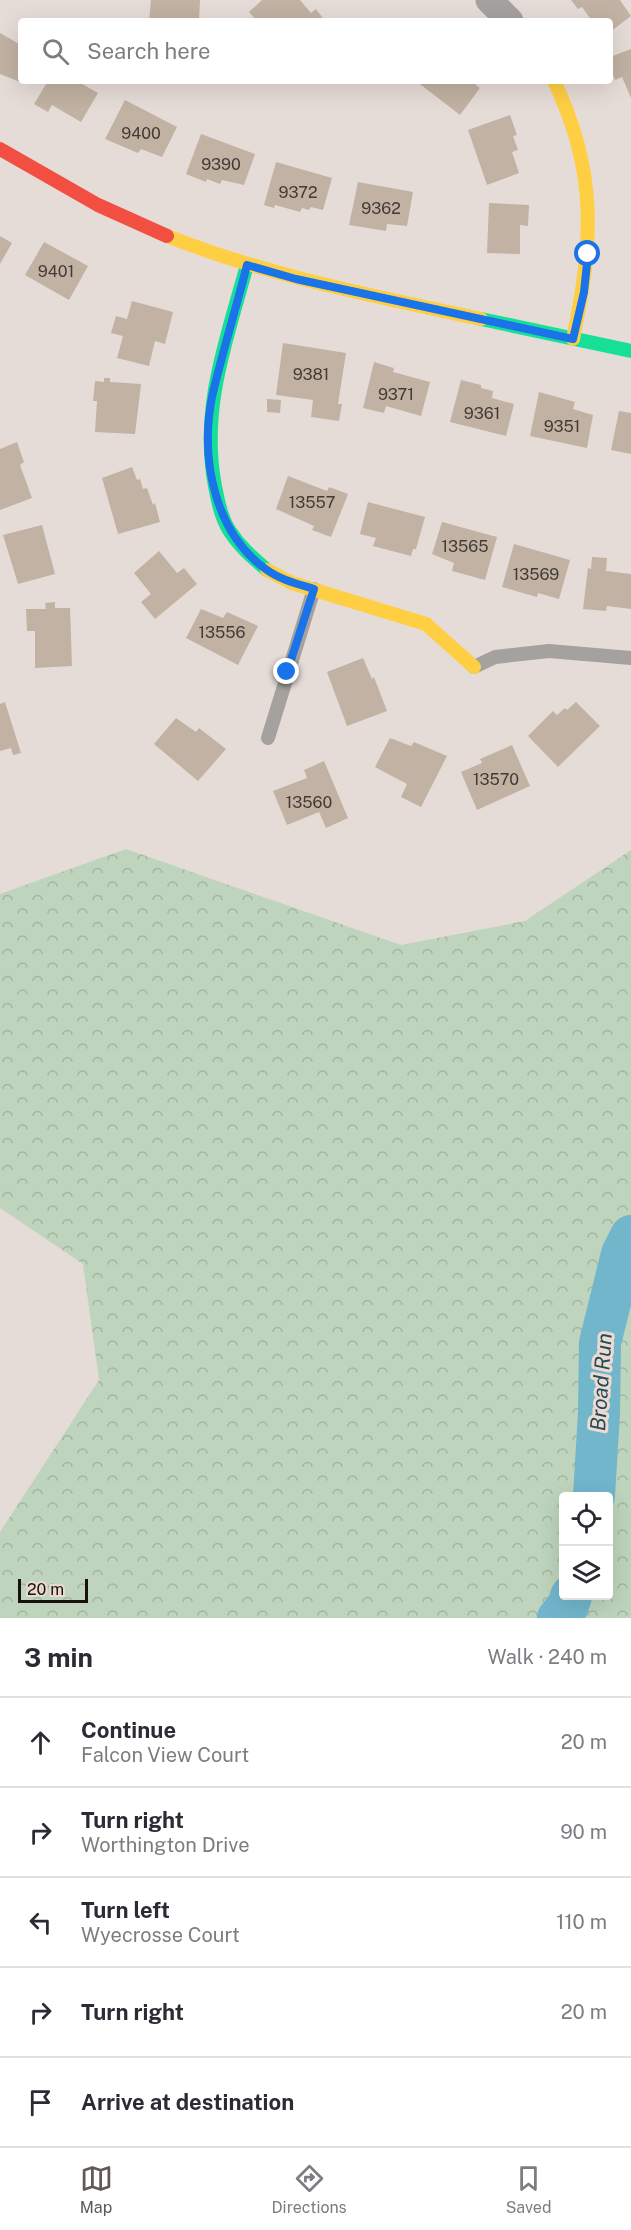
<!DOCTYPE html>
<meta charset="utf-8">
<style>
:root{--surface:#fff;--page:#f7f7f7;--text:#2b2b33;--muted:#7c7c81;--line:#e1e1e2;--accent:#605955}
body{margin:0;font-family:"Public Sans",sans-serif;background:var(--page);color:var(--text)}
.controls{position:absolute;right:18px;bottom:18px;display:grid;overflow:hidden;border-radius:6px;box-shadow:0 6px 24px #0002}
.controls button{width:54px;height:54px;display:grid;place-items:center;padding:0;border:0;border-bottom:2px solid var(--line);background:var(--surface);color:var(--text);font:30px sans-serif}
.scale{position:absolute;left:18px;bottom:15px;width:70px;box-sizing:border-box;padding-left:6px;border:3px solid #18120f;border-top:0;font-size:16px;line-height:21px;white-space:nowrap;color:#18120f;-webkit-text-stroke:4px #ecdad1;paint-order:stroke}
.stop{position:absolute;width:18px;height:18px;margin:-14px;border:4px solid #1a73e8;border-radius:50%;background:#fff}
.stop.end{background:#1a73e8;border-color:#fff;box-shadow:0 2px 6px #0008}
.list{margin:0;padding:0;list-style:none}
h2{display:flex;justify-content:space-between;align-items:center;height:78px;margin:0;padding:0 24px;font-size:26px}
h2 small{font-size:20px;font-weight:400;color:var(--muted)}
.list li{display:grid;grid-template-columns:39px 1fr auto;gap:18px;align-items:center;box-sizing:border-box;height:90px;padding:0 24px;border-top:2px solid var(--line)}
.list b{display:block;font-size:22px;white-space:nowrap}
.list p{margin:0;font-size:20px;white-space:nowrap;color:var(--muted)}
.list em{font-size:20px;font-style:normal;color:var(--muted)}
.icon{flex:none;width:33px;height:33px;fill:none;stroke:currentColor;stroke-width:2;stroke-linecap:round;stroke-linejoin:round}
.map{position:relative;flex:none;width:631px;height:1618px;overflow:hidden}
.search{position:absolute;background:var(--surface);box-shadow:0 6px 24px #0002;left:18px;right:18px;top:18px;height:66px;display:flex;align-items:center;gap:15px;box-sizing:border-box;padding:0 21px;border-radius:6px;color:var(--muted);font-size:22px}
.sheet{height:528px;background:var(--surface)}
nav{display:flex;justify-content:space-around;align-items:center;box-sizing:border-box;height:84px;border-top:2px solid var(--line);background:var(--surface);font-size:16px;color:var(--muted)}
nav a{display:grid;justify-items:center;gap:3px}
nav .on{color:var(--accent)}
.map>svg:first-child{display:block}
.forest{fill:url(#forest-crowns);fill-rule:evenodd}
.lines{fill:none;stroke-linecap:round;stroke-linejoin:round}
.river{stroke:#72b6cc;stroke-width:42}
.building{fill:#c1b2a3}
.lane{stroke:#a5a19e;stroke-width:14}
.street{stroke:#a5a19e;stroke-width:27}
.fast{stroke:#16e098;stroke-width:14}
.slow{stroke:#ffcf43;stroke-width:14}
.jam{stroke:#f24e42;stroke-width:14}
.route{stroke:#1a73e8;stroke-width:8}
.labels{text-anchor:middle;dominant-baseline:central;stroke-width:6;stroke-linejoin:round;paint-order:stroke}
.number-label{font-size:16px;fill:#423a34}
.water-label{font-size:21px;font-style:italic;fill:#1f4a59;stroke:#ecdad1}
</style>
<div class="map">
<svg width="631" height="1618" viewBox="0 0 631 1618">
<defs>
<pattern id="forest-crowns" width="20" height="18" patternUnits="userSpaceOnUse" patternTransform="scale(1.5)"><rect width="20" height="18" fill="#bed4bc"/><path d="M2 6a3 3 0 1 1 6 0M12 15a3 3 0 1 1 6 0" fill="none" stroke="#a3b5a0"/></pattern>
</defs>
<rect width="100%" height="100%" fill="#e6dcd7"/>
<path class="forest" d="M126,849L401,945L525,921L631,850V1618H0V1532L99,1380L83,1264L0,1208V894ZM564,1496H608V1596H564Z"/>
<g class="lines">
<path class="river" d="M594,1496L599,1413L600,1343L622,1254L631,1236
M558,1618L568,1606L571,1596"/>
</g>
<path class="building" d="M151,0H200L199,21H149Z
M262,0H300L311,13L316,9L325,21H257L249,12Z
M571,0H620L631,16L610,32V21H592L582,7L578,9Z
M0,33L21,45L20,82L0,74Z
M631,49V98L622,77L615,80L610,68V57Z
M48,81H77L98,93L81,122L52,105L48,112L34,104Z
M416,81H471L480,88L460,115Z
M125,100L177,127L162,157L141,149L138,153L105,139Z
M510,115L517,135L513,136L518,150L512,152L519,173L487,185L468,130Z
M201,134L255,154L244,185L222,180L220,184L207,179L206,182L186,174Z
M276,162L332,178L323,210L311,207L309,210L302,208L300,212L275,205L274,208L264,205Z
M358,182L413,192L407,226L387,224L386,231L349,225Z
M489,203L529,205L528,226L520,225V254L487,253Z
M0,236L12,243L0,264Z
M44,242L88,266L69,300L25,275Z
M132,301L173,312L165,344L155,341L149,366L117,358L123,336L111,333L116,316L127,319Z
M283,343L346,353L338,404H342L339,421L311,417L313,400L276,395Z
M374,362L394,368L393,372L430,382L421,416L386,406L384,413L363,408Z
M104,378H110V382L141,384L135,434L95,432L97,401H93L95,381L104,382Z
M461,380L481,385V388L493,391L492,398L514,404L506,436L450,422Z
M539,392L575,402L573,409L593,415L587,448L530,436Z
M267,399L281,400L280,413L267,412Z
M619,411L631,413V454L611,450Z
M17,442L24,462L20,465L32,498L0,510V449Z
M132,467L137,480L140,479L143,489L147,488L153,505L155,503L160,522L118,534L102,478Z
M288,476L327,491L329,487L348,494L331,537L312,530L314,526L276,509Z
M368,502L425,517L416,549H413L411,556L373,546L376,538L360,534Z
M442,522L497,537L485,580L452,571L454,563L432,554Z
M42,525L55,574L18,584L3,535Z
M514,544L570,560L559,599L538,593L537,597L502,587Z
M159,551L177,573L184,568L197,584L155,619L141,602L151,594L134,573Z
M592,557L607,558L606,571L631,574V609L607,606L606,611L583,609L588,568L591,569Z
M55,602V608H70L72,666L35,668V631H27L26,609H46L45,603Z
M201,609L223,618L227,612L258,626L238,665L186,638Z
M363,658L372,679L374,677L387,711L347,726L327,672Z
M5,702L21,753L13,755L11,748L0,751V704Z
M576,702L600,726L558,767L528,736L553,711L557,715L565,708L567,710Z
M176,718L196,732L199,728L226,749L198,781L154,744Z
M390,738L411,746L414,742L447,756L421,807L401,797L407,784L375,767Z
M512,745L530,786L477,810L461,772L482,763L480,759Z
M324,761L348,818L326,828L319,812L287,825L273,791L307,778L304,770Z"/>
<g class="lines">
<path class="lane" d="M474,667L495,657L549,651L631,658
M268,738L314,589"/>
<path class="street" d="M489,0L510,21"/>
<path class="fast" d="M247,265C227,339 200,408 215,486C218,501 221,517 229,530C239,546 252,557 267,570
M481,319L631,351"/>
<path class="slow" d="M554,81C598,172 593,243 573,339
M167,236C268,276 375,296 481,319
M267,570L292,583L426,624L474,667"/>
<path class="jam" d="M0,149L98,205L167,236"/>
</g>
<g class="lines">
<path class="route" d="M287,672L314,589C298,584 281,580 267,570C214,533 200,458 212,397C222,353 236,309 247,265L296,279L573,339L584,292L588,254"/>
</g>
<g class="labels">
<g class="number-label">
<text x="141" y="133">9400</text>
<text x="221" y="164">9390</text>
<text x="298" y="192">9372</text>
<text x="381" y="208">9362</text>
<text x="56" y="271">9401</text>
<text x="311" y="374">9381</text>
<text x="396" y="394">9371</text>
<text x="482" y="413">9361</text>
<text x="562" y="426">9351</text>
<text x="312" y="502">13557</text>
<text x="465" y="546">13565</text>
<text x="536" y="574">13569</text>
<text x="222" y="632">13556</text>
<text x="496" y="779">13570</text>
<text x="309" y="802">13560</text>
</g>
<g class="water-label">
<text transform="translate(601 1382) rotate(-86)">Broad Run</text>
</g>
</g>
</svg>
<div class="controls">
<button><svg class="icon" aria-label="locate" viewBox="0 0 24 24"><circle cx="12" cy="12" r="6"/><path d="M12 2v4M12 18v4M2 12h4M18 12h4"/></svg></button>
<button><svg class="icon" aria-label="layers" viewBox="0 0 24 24"><path d="M12 4l9 5-9 5-9-5zM3 14l9 5 9-5"/></svg></button>
</div>
<div class="scale">20 m</div>
<div class="stop" style="left:588px;top:254px"></div>
<div class="stop end" style="left:287px;top:672px"></div>
<div class="search"><svg class="icon" aria-label="search" viewBox="0 0 24 24"><circle cx="10" cy="10" r="6"/><path d="M15 15l6 6"/></svg>Search here</div>
</div>
<section class="sheet">
<h2>3 min<small>Walk · 240 m</small></h2>
<ul class="list">
<li><svg class="icon" aria-label="ahead" viewBox="0 0 24 24"><path d="M12 20V5M6 11l6-6 6 6"/></svg><div><b>Continue</b><p>Falcon View Court</p></div><em>20 m</em></li>
<li><svg class="icon" aria-label="right" viewBox="0 0 24 24"><path d="M7 20v-9h11M14 6l5 5-5 5"/></svg><div><b>Turn right</b><p>Worthington Drive</p></div><em>90 m</em></li>
<li><svg class="icon" aria-label="left" viewBox="0 0 24 24"><path d="M17 20v-9H6M10 6l-5 5 5 5"/></svg><div><b>Turn left</b><p>Wyecrosse Court</p></div><em>110 m</em></li>
<li><svg class="icon" aria-label="right" viewBox="0 0 24 24"><path d="M7 20v-9h11M14 6l5 5-5 5"/></svg><div><b>Turn right</b></div><em>20 m</em></li>
<li><svg class="icon" aria-label="arrive" viewBox="0 0 24 24"><path d="M6 21V4h12l-3 4 3 4H6"/></svg><div><b>Arrive at destination</b></div></li>
</ul>
</section>
<nav>
<a class="on"><svg class="icon" aria-label="map" viewBox="0 0 24 24"><path d="M3 6l6-2 6 2 6-2v14l-6 2-6-2-6 2zM9 4v14M15 6v14"/></svg>Map</a>
<a><svg class="icon" aria-label="directions" viewBox="0 0 24 24"><path d="M12 3l9 9-9 9-9-9zM9 14v-3h6M13 9l2 2-2 2"/></svg>Directions</a>
<a><svg class="icon" aria-label="saved" viewBox="0 0 24 24"><path d="M7 4h10v16l-5-4-5 4z"/></svg>Saved</a>
</nav>
